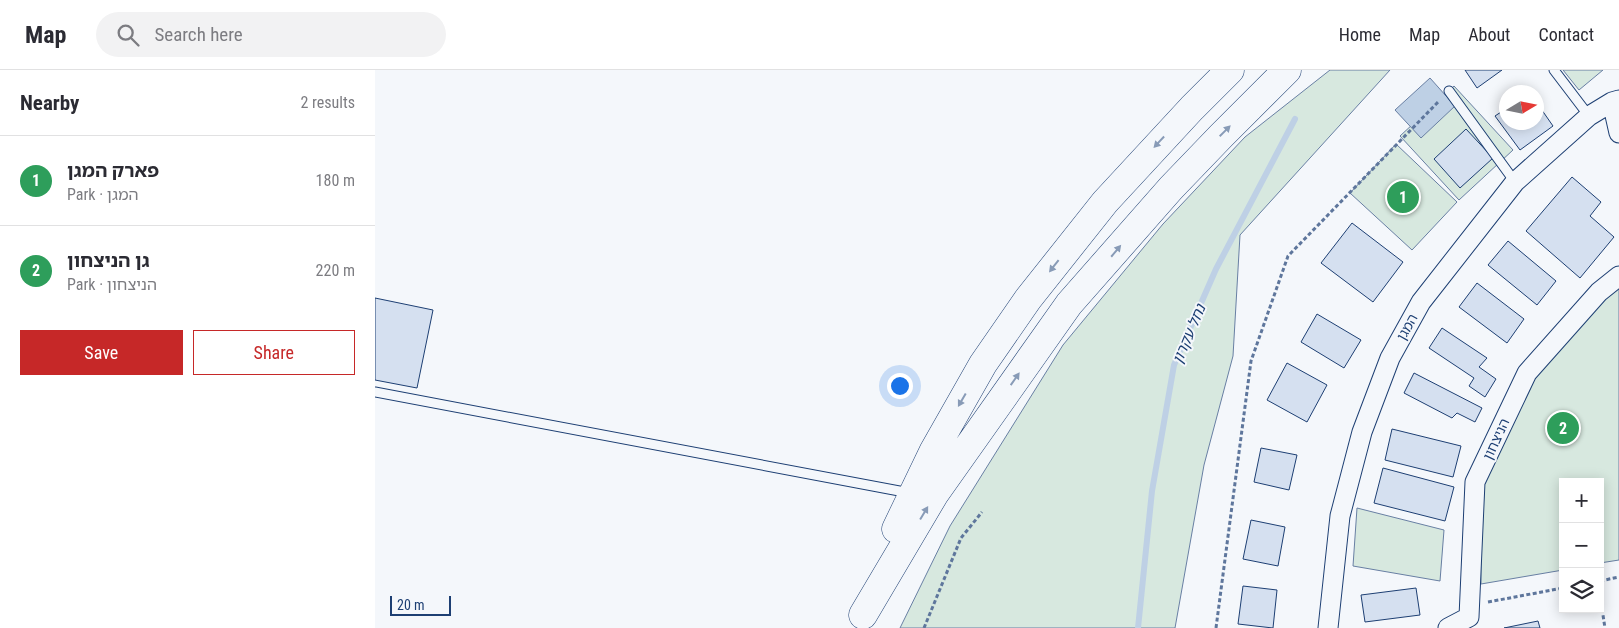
<!DOCTYPE html>
<meta charset="utf-8">
<style>
:root{--surface:#fff;--page:#f2f2f3;--text:#2b2b33;--muted:#7c7c81;--line:#e1e1e2;--accent:#c62828}
body{margin:0;font-family:"Roboto Condensed","Noto Sans Hebrew",sans-serif;background:var(--page);color:var(--text)}
.controls{position:absolute;right:15px;bottom:15px;display:grid;overflow:hidden;border-radius:0px;box-shadow:0 2px 12px #0003}
.controls button{width:45px;height:45px;display:grid;place-items:center;padding:0;border:0;border-bottom:1px solid var(--line);background:var(--surface);color:var(--text);font:25px sans-serif}
.compass{position:absolute;left:1124px;top:15px;width:45px;height:45px;border-radius:50%;background:var(--surface);box-shadow:0 2px 12px #0003;rotate:80deg}
.scale{position:absolute;left:15px;bottom:12px;width:61px;box-sizing:border-box;padding-left:5px;border:2px solid #1d3f73;border-top:0;font-size:14px;line-height:18px;white-space:nowrap;color:#1d3f73;-webkit-text-stroke:4px #f4f7fb;paint-order:stroke}
.you{position:absolute;left:524px;top:315px;width:18px;height:18px;margin:-12px;border:4px solid #fff;border-radius:50%;background:#1a73e8;box-shadow:0 0 0 8px #1a73e833}
.badge{display:grid;place-items:center;width:32px;height:32px;border-radius:50%;background:var(--accent);color:#fff;font-size:16px;font-weight:700}
.pin{position:absolute;translate:-50% -50%;border:2px solid #fff;box-shadow:0 1px 5px #0006}
.list{margin:0;padding:0;list-style:none}
h2{display:flex;justify-content:space-between;align-items:center;height:65px;margin:0;padding:0 20px;font-size:21px}
h2 small{font-size:16px;font-weight:400;color:var(--muted)}
.list li{display:grid;grid-template-columns:32px 1fr auto;gap:15px;align-items:center;box-sizing:border-box;height:90px;padding:0 20px;border-top:1px solid var(--line)}
.list b{display:block;font-size:19px;white-space:nowrap}
.list p{margin:0;font-size:16px;white-space:nowrap;color:var(--muted)}
.list em{font-size:16px;font-style:normal;color:var(--muted)}
.actions{display:flex;gap:10px;padding:15px 20px}
.actions a{flex:1;padding:11px 0;border:1px solid var(--accent);border-radius:0px;text-align:center;font-size:18px;color:var(--accent)}
.actions .main{background:var(--accent);color:#fff}
.icon{flex:none;width:28px;height:28px;fill:none;stroke:currentColor;stroke-width:2;stroke-linecap:round;stroke-linejoin:round}
.map{position:relative;flex:none;width:1244px;height:558px;overflow:hidden}
header{display:flex;align-items:center;gap:30px;box-sizing:border-box;height:70px;padding:0 25px;background:var(--surface);border-bottom:1px solid var(--line)}
header strong{font-size:24px}
nav{display:flex;gap:28px;margin-inline-start:auto;font-size:18px}
.search{width:350px;height:45px;background:var(--page);display:flex;align-items:center;gap:12px;box-sizing:border-box;padding:0 18px;border-radius:28px;color:var(--muted);font-size:19px}
main{display:flex}
aside{flex:1;background:var(--surface)}
.map>svg:first-child{display:block}
.green{fill:#d7e8df;stroke:#687fa3}
.water{fill:#bed0e5;stroke:#687fa3}
.lines{fill:none;stroke-linecap:round;stroke-linejoin:round}
.stream{stroke:#bed0e5;stroke-width:6}
.building{fill:#d5e0f0;stroke:#1d3f73}
.service-casing{stroke:#1d3f73;stroke-width:11}
.minor-casing{stroke:#1d3f73;stroke-width:21}
.primary-casing{stroke:#1d3f73;stroke-width:29}
.path{stroke:#5e769c;stroke-width:3;stroke-dasharray:4 2.5;stroke-linecap:butt}
.service{stroke:#f4f7fb;stroke-width:9}
.minor{stroke:#f4f7fb;stroke-width:19}
.primary{stroke:#f4f7fb;stroke-width:28}
.oneway{fill:#889bb7}
.labels{text-anchor:middle;dominant-baseline:central;stroke-width:4;stroke-linejoin:round;paint-order:stroke}
.street-label{font-size:14px;fill:#1d3f73;stroke:#f4f7fb}
.water-label{font-size:15px;font-style:italic;fill:#1d3f73;stroke:#f4f7fb}
</style>
<header>
<strong>Map</strong>
<div class="search"><svg class="icon" aria-label="search" viewBox="0 0 24 24"><circle cx="10" cy="10" r="6"/><path d="M15 15l6 6"/></svg>Search here</div>
<nav><a>Home</a><a>Map</a><a>About</a><a>Contact</a></nav>
</header>
<main>
<aside>
<h2>Nearby<small>2 results</small></h2>
<ul class="list">
<li><span class="badge" style="background:#2e9e5b">1</span><div><b>פארק המגן</b><p>Park · המגן</p></div><em>180 m</em></li>
<li><span class="badge" style="background:#2e9e5b">2</span><div><b>גן הניצחון</b><p>Park · הניצחון</p></div><em>220 m</em></li>
</ul>
<div class="actions"><a class="main">Save</a><a>Share</a></div>
</aside>
<div class="map">
<svg width="1244" height="558" viewBox="0 0 1244 558">
<rect width="100%" height="100%" fill="#f4f7fb"/>
<path class="green" d="M955,0H1015L865,165L858,286L829,395L800,558H525L575,456L688,275L788,154L870,67Z
M1188,0H1228L1204,20Z
M1079,16L1138,80L1084,130L1025,66Z
M1021,74L1082,132L1037,180L975,123Z
M1244,213V490L1225,493V412H1188V500L1106,514L1105,417L1156,304Z
M982,438L1069,460L1065,511L978,496Z"/>
<path class="water" d="M1055,8L1080,36L1046,68L1020,40Z"/>
<g class="lines">
<path class="stream" d="M763,558L777,421L799,295L841,199L920,49"/>
</g>
<path class="building" d="M1090,0H1127L1102,18Z
M1162,33L1178,56L1145,80L1120,46L1132,38V52H1162Z
M1091,59L1118,88L1085,118L1059,89Z
M1197,107L1226,132L1215,146L1239,167L1205,208L1151,161Z
M977,153L1028,192L998,232L946,193Z
M1133,171L1181,211L1162,235L1113,195Z
M1102,213L1149,249L1132,273L1084,237Z
M0,228L58,240L42,318L0,310Z
M942,244L986,270L969,298L926,272Z
M1067,258L1112,288L1104,297L1121,309L1110,327L1094,316L1099,308L1054,278Z
M912,293L952,315L932,352L892,330Z
M1039,303L1107,338L1100,352L1082,343L1077,348L1029,323Z
M1017,359L1086,376L1078,407L1010,390Z
M886,378L922,385L914,420L879,412Z
M1008,398L1079,417L1070,451L999,433Z
M876,450L910,457L903,496L868,489Z
M868,516L902,520L898,558L863,554Z
M1041,518L1045,545L990,552L986,525Z
M1163,551L1165,558H1129Z"/>
<g class="lines">
<defs>
<path id="service" d="M1179,0L1214,46
M1074,21L1140,112
M0,322L535,423"/>
<path id="minor" d="M1237,32L1244,63
M953,558L965,446L987,362L1015,288L1046,232L1140,112L1214,46L1237,32L1244,30
M1073,558L1094,547L1100,412L1152,303L1224,222L1244,206"/>
<path id="primary" d="M521,459L558,382L608,294L653,229L730,132L817,38L855,0
M488,545L559,425L694,234L796,118L846,66L912,0"/>
</defs>
<use href="#service" class="service-casing"/>
<use href="#minor" class="minor-casing"/>
<use href="#primary" class="primary-casing"/>
<path class="path" d="M1225,511L1244,507
M1225,526L1230,558
M1113,532L1188,518
M549,558L586,468L607,442
M841,558L876,291L913,186L1064,31"/>
<use href="#service" class="service"/>
<use href="#minor" class="minor"/>
<use href="#primary" class="primary"/>
</g>
<defs><path id="oneway-solid" d="M-6-.8H1V-3.2L6.5 0L1 3.2V.8H-6Z" transform="scale(1.25)"/></defs>
<g class="oneway">
<use href="#oneway-solid" transform="translate(850 61) rotate(-45)"/>
<use href="#oneway-solid" transform="translate(784 72) rotate(133)"/>
<use href="#oneway-solid" transform="translate(741 181) rotate(-50)"/>
<use href="#oneway-solid" transform="translate(679 196) rotate(128)"/>
<use href="#oneway-solid" transform="translate(640 309) rotate(-55)"/>
<use href="#oneway-solid" transform="translate(587 330) rotate(120)"/>
<use href="#oneway-solid" transform="translate(549 443) rotate(-59)"/>
</g>
<g class="labels">
<g class="street-label">
<text transform="translate(1032 257) rotate(-61)">המגן</text>
<text transform="translate(1121 369) rotate(-65)">הניצחון</text>
</g>
<g class="water-label">
<text transform="translate(814 264) rotate(-67)">נחל עקרון</text>
</g>
</g>
</svg>
<div class="controls">
<button>+</button>
<button>−</button>
<button><svg class="icon" aria-label="layers" viewBox="0 0 24 24"><path d="M12 4l9 5-9 5-9-5zM3 14l9 5 9-5"/></svg></button>
</div>
<svg class="compass" viewBox="-18 -18 36 36"><path d="M0-13l5 13h-10z" fill="#e53935"/><path d="M0 13l5-13h-10z" fill="#7c7c81"/></svg>
<div class="scale">20 m</div>
<div class="you"></div>
<div class="pin badge" style="left:1028px;top:127px;background:#2e9e5b">1</div>
<div class="pin badge" style="left:1188px;top:358px;background:#2e9e5b">2</div>
</div>
</main>
